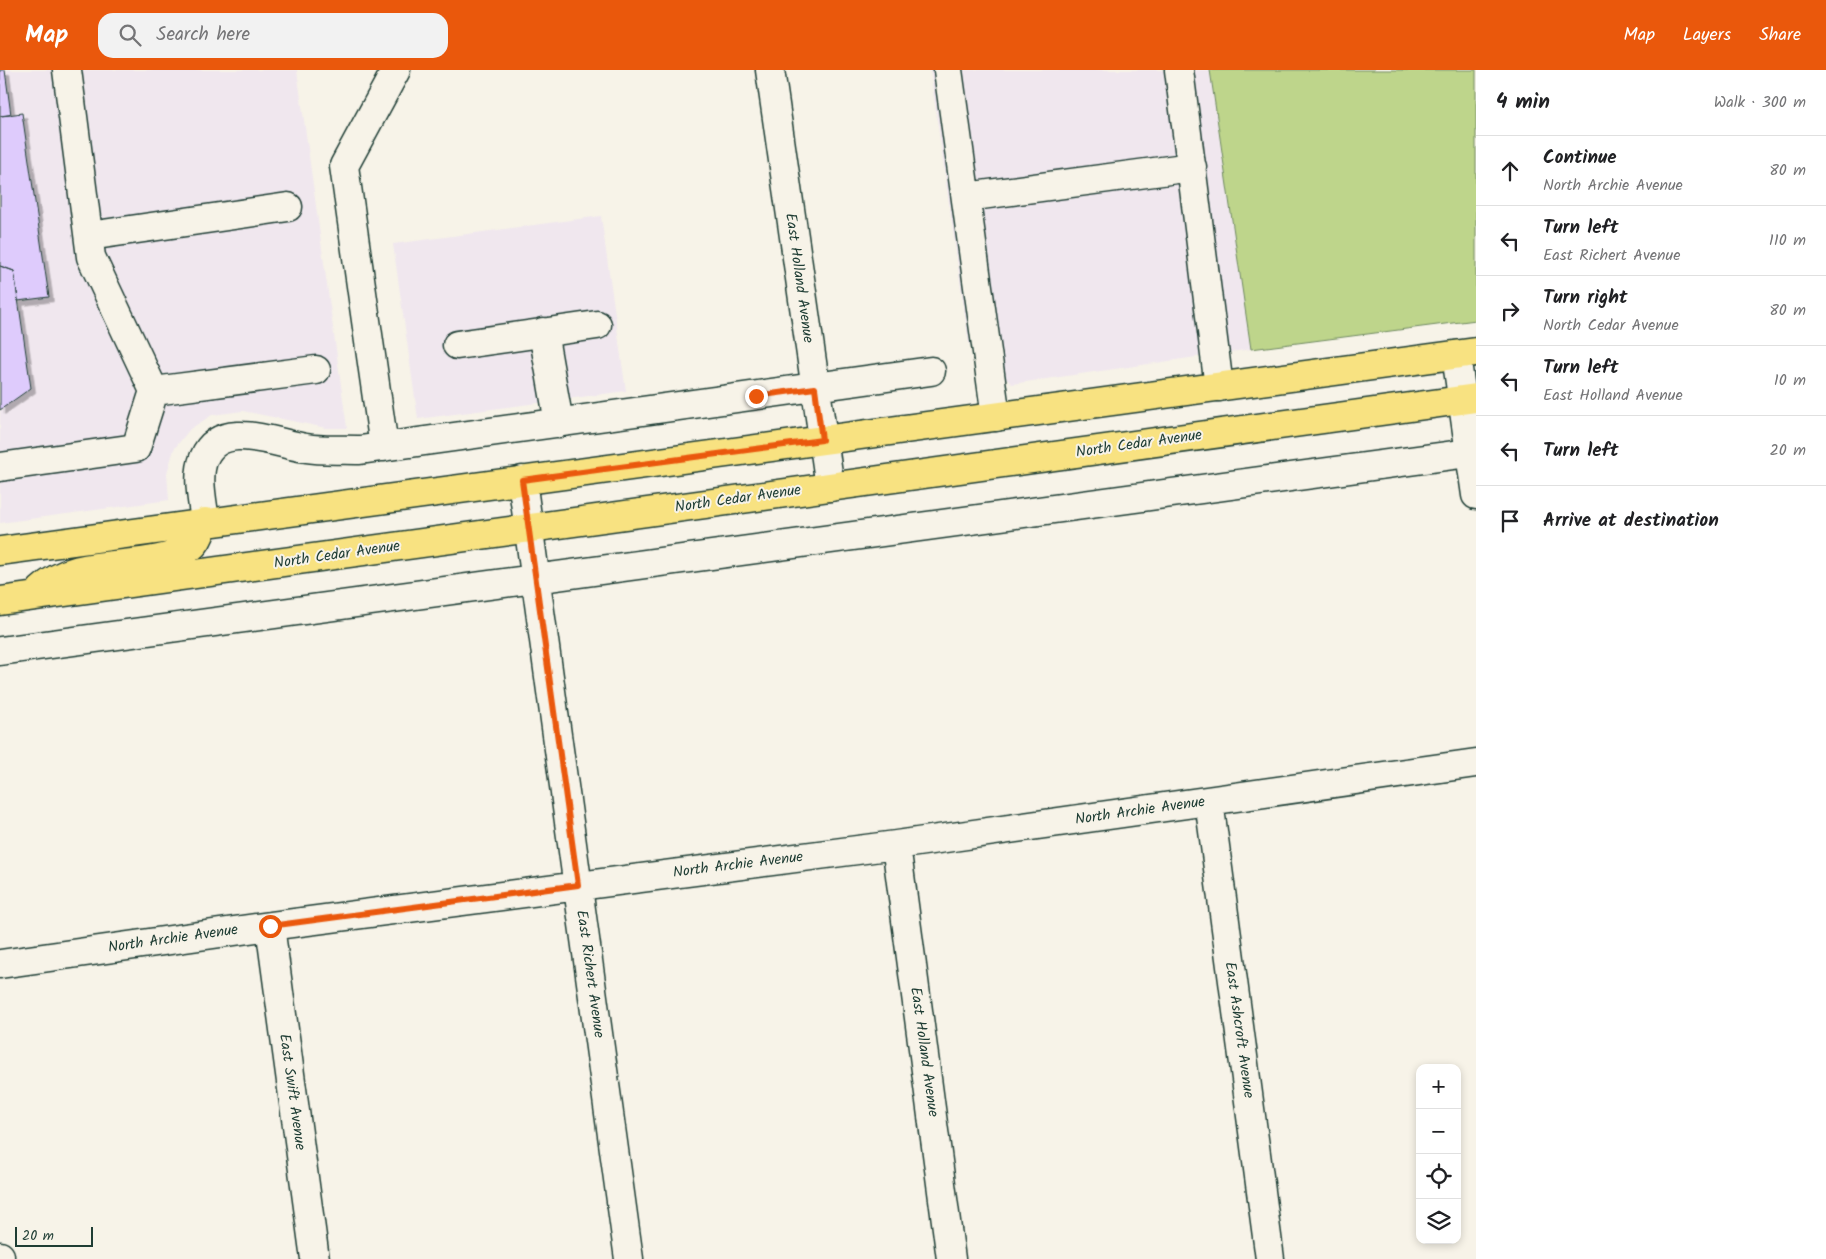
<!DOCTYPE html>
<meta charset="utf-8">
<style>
:root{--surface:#fff;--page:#f2f2f2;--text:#202124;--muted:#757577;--line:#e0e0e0;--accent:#ea580c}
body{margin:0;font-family:Kalam,sans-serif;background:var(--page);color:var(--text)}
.controls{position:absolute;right:15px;bottom:15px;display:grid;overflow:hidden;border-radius:10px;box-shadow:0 2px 8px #0003}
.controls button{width:45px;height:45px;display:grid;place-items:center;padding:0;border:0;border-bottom:1px solid var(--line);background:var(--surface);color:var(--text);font:25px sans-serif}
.scale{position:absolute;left:15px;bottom:12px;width:78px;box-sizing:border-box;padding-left:5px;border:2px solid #1f3d34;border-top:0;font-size:14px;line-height:18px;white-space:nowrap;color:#1f3d34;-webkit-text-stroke:4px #f7f3e8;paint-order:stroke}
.stop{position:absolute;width:15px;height:15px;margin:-11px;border:4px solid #ea580c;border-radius:50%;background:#fff}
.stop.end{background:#ea580c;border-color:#fff;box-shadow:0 1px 5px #0008}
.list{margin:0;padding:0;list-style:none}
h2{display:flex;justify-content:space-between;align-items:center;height:65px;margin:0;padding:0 20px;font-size:21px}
h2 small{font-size:16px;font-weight:400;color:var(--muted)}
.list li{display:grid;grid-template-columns:32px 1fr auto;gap:15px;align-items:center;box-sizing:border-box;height:70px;padding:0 20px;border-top:1px solid var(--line)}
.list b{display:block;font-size:19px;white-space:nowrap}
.list p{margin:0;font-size:16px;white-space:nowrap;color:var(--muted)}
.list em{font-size:16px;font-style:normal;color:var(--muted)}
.icon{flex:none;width:28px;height:28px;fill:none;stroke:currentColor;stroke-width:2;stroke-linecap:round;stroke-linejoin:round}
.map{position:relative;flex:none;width:1476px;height:1189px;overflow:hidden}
header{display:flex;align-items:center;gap:30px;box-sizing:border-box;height:70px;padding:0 25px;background:var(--accent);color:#fff}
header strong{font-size:24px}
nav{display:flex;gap:28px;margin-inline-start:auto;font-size:18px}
.search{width:350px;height:45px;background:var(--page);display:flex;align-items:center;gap:12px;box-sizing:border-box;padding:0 18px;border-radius:15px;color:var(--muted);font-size:19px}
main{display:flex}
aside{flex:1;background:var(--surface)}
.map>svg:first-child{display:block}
.built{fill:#f0e7ee}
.green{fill:#bed58b;stroke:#6e8960}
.building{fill:#decbfc;stroke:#1f3d34;filter:url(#shadow)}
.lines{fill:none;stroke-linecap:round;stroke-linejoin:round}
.minor-casing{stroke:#1f3d34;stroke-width:31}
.major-casing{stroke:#1f3d34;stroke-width:31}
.minor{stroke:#f7f3e8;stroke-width:28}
.major{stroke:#f8e281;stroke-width:28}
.route{stroke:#ea580c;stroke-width:6}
.labels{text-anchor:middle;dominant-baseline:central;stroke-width:4;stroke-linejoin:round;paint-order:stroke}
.street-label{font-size:15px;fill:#1f3d34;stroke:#f7f3e8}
</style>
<header>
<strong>Map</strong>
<div class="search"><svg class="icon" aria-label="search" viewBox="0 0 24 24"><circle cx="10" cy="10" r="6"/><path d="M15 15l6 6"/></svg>Search here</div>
<nav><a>Map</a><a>Layers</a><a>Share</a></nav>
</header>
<main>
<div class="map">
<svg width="1476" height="1189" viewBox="0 0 1476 1189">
<defs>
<filter id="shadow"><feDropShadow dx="4.5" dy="4.5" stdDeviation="0" flood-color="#0004"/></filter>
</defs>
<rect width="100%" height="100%" fill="#f7f3e8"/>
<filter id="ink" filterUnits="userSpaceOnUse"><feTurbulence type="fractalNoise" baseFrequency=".02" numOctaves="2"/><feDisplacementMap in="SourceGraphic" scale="10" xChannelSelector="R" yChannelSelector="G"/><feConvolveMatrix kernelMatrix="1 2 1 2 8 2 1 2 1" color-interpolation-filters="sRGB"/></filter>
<g filter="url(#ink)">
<path class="built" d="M0,0H297L347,358H326L243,341L212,345L190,359L174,379L167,403L169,430L0,453Z
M930,0H1210L1251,279L1012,314L969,274Z
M601,146L626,321L418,349L393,174Z"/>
<path class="green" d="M1210,0H1476V250L1251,279Z"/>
<path class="building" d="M0,0H5L11,45L0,46Z
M22,43L49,227L18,231L14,201L0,196V46Z
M0,196L14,201L31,318L0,340Z"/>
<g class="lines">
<defs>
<path id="minor" d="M770,0L830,417
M948,0L996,347
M1179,0L1219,317
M966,127L1192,97
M89,166L288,137
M543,262L559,353
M457,275L597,255
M1456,285L1476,425
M154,321L316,300
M384,377L344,96L396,0
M0,397L136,378L154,321L91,187L67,0
M522,410L629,1189
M205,452C203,432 196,407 204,388C221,348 276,374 306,378C323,381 342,379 360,380L931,301
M0,581L1476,382
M1209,731L1270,1189
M896,775L951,1189
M270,856L315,1189
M0,894L270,856L896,775L1476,693
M0,1186V1189"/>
<path id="major" d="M0,481L1476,282
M41,520C79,483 145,504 189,478C198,473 201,461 205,452
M0,531L1476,328"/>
</defs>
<use href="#minor" class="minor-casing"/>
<use href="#major" class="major-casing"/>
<use href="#minor" class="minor"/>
<use href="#major" class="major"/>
</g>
</g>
<g class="lines" filter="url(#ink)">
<path class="route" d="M270,856L578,815L522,410L822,370L815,318L756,326"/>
</g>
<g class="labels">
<g class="street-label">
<text transform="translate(799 208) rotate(82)">East Holland Avenue</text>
<text transform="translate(1139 374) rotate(-8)">North Cedar Avenue</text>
<text transform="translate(738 429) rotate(-8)">North Cedar Avenue</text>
<text transform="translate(337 485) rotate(-8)">North Cedar Avenue</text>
<text transform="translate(1140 741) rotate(-8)">North Archie Avenue</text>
<text transform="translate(738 795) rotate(-7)">North Archie Avenue</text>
<text transform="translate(173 869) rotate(-8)">North Archie Avenue</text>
<text transform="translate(590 904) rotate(82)">East Richert Avenue</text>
<text transform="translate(1239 960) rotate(82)">East Ashcroft Avenue</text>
<text transform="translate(924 982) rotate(82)">East Holland Avenue</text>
<text transform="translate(292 1022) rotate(82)">East Swift Avenue</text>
</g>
</g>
</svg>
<div class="controls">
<button>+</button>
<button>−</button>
<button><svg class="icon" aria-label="locate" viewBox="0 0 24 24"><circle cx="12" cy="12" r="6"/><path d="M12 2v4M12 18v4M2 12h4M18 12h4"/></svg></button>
<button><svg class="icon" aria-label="layers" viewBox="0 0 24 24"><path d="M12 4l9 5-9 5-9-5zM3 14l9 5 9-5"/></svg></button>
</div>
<div class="scale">20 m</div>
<div class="stop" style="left:270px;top:856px"></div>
<div class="stop end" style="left:756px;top:326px"></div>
</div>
<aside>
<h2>4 min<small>Walk · 300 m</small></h2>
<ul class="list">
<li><svg class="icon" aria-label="ahead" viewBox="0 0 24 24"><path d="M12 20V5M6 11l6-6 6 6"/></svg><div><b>Continue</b><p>North Archie Avenue</p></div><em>80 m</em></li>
<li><svg class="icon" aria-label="left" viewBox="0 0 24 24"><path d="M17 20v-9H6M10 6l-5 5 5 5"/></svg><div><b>Turn left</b><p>East Richert Avenue</p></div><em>110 m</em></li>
<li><svg class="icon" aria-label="right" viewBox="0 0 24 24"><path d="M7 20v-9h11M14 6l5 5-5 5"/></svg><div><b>Turn right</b><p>North Cedar Avenue</p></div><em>80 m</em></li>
<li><svg class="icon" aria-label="left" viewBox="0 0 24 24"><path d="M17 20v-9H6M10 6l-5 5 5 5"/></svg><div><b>Turn left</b><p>East Holland Avenue</p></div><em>10 m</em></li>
<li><svg class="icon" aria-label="left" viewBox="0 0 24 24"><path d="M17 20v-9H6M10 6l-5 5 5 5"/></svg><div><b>Turn left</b></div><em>20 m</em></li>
<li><svg class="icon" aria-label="arrive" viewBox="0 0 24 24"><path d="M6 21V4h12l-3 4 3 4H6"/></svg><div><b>Arrive at destination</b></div></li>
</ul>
</aside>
</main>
